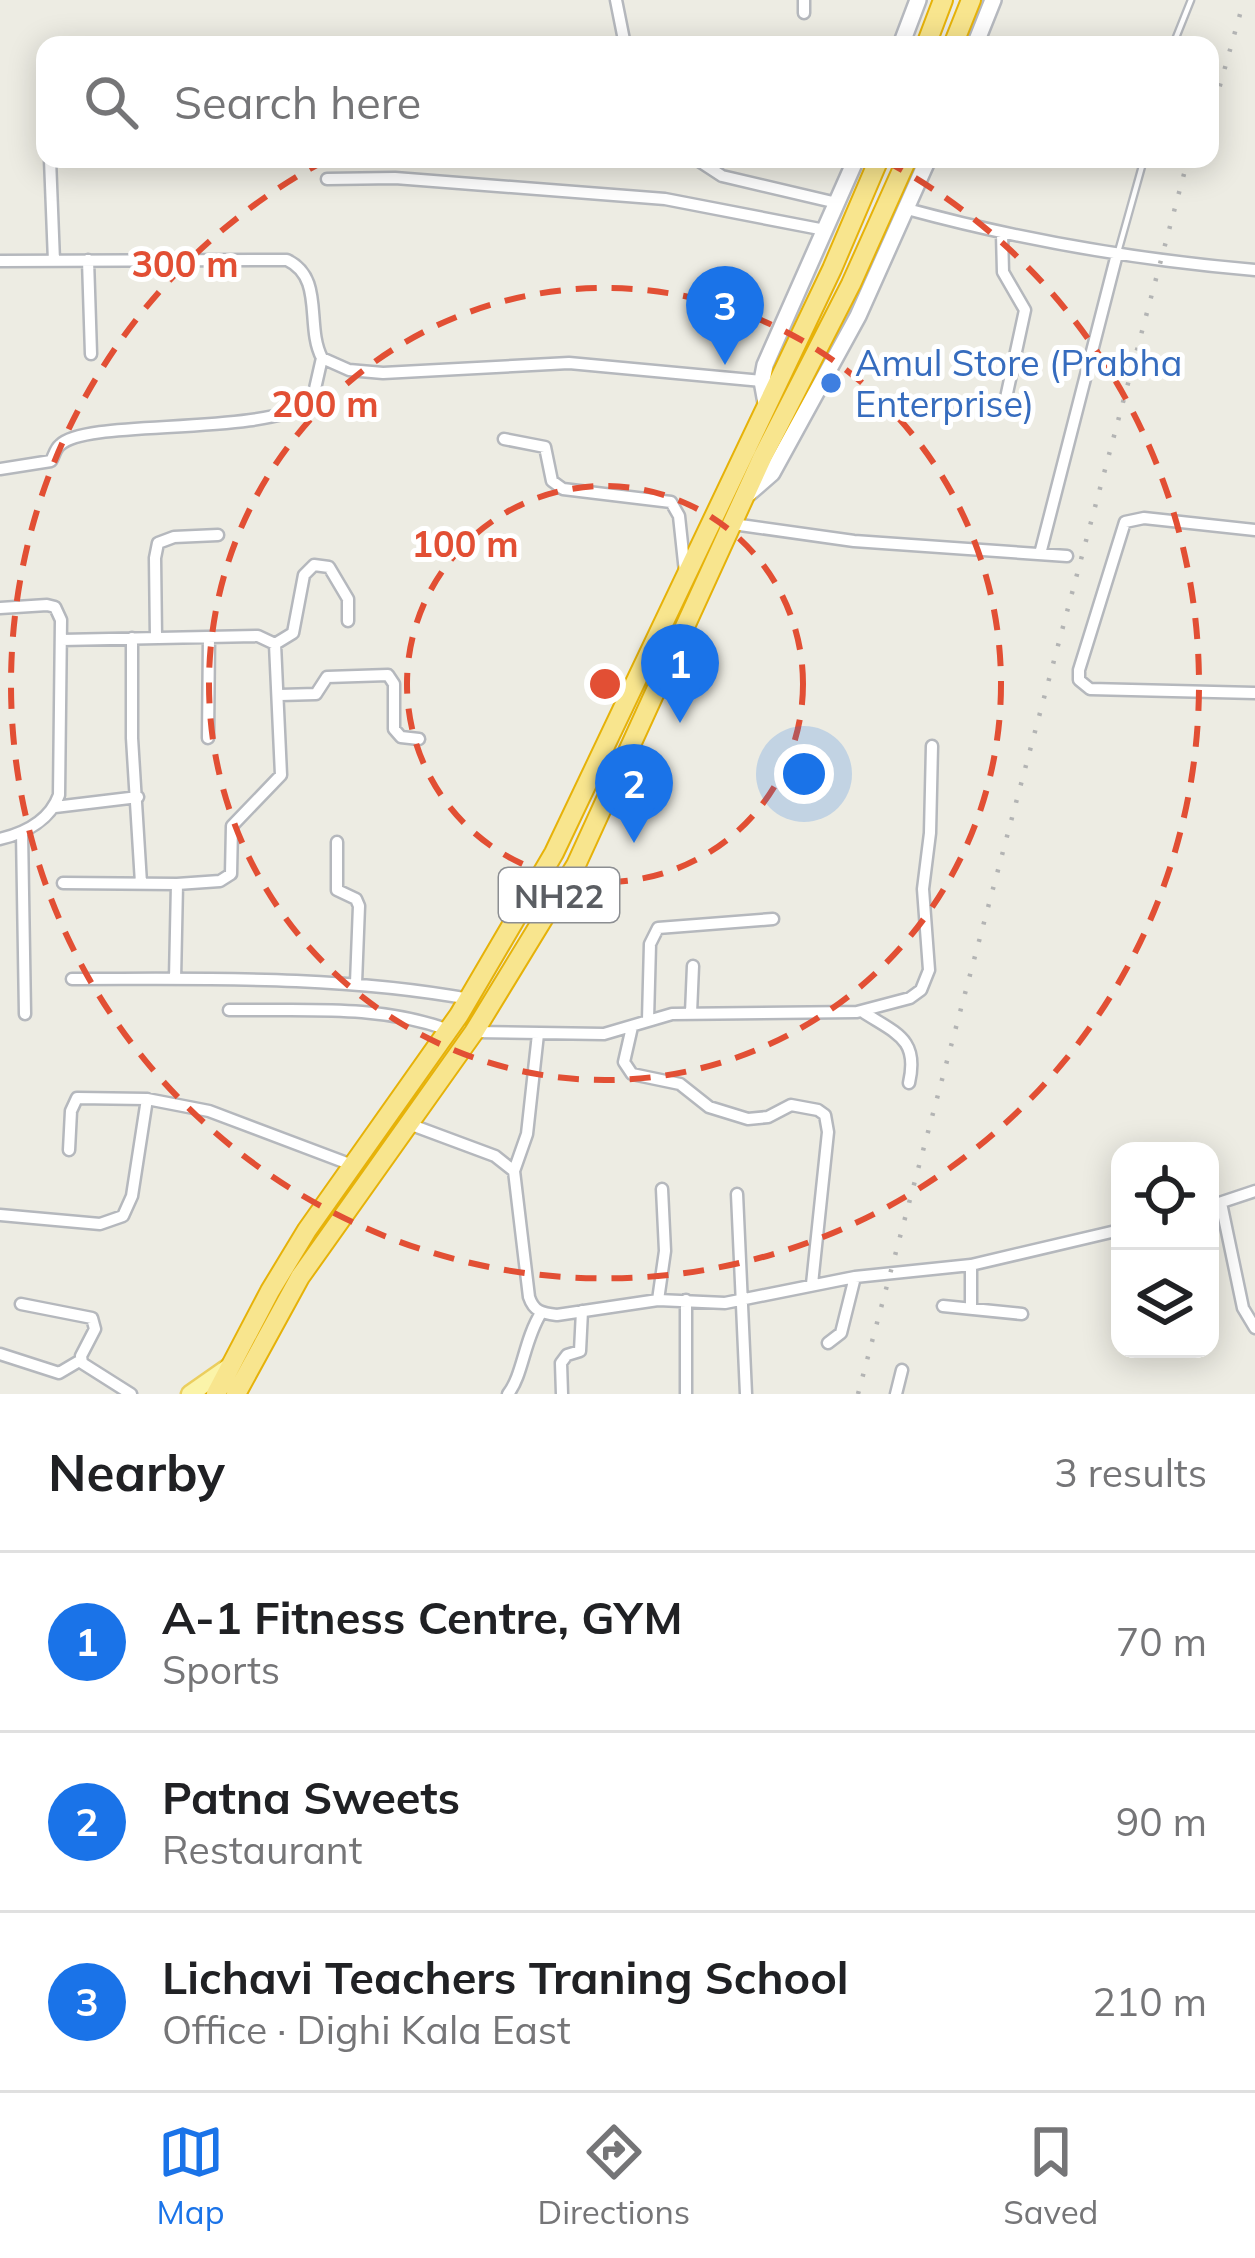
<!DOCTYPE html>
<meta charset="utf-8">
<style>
:root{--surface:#fff;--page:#f6f6f6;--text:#202124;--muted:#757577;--line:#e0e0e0;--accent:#1a73e8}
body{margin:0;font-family:Mulish,sans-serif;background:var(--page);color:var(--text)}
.controls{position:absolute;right:36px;bottom:36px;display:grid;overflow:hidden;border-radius:24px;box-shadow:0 6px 30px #0003}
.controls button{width:108px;height:108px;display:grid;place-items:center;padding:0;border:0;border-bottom:3px solid var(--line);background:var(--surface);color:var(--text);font:60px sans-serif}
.you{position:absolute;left:804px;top:774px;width:42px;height:42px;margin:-30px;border:9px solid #fff;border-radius:50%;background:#1a73e8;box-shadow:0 0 0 18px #1a73e833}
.badge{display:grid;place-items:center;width:78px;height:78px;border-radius:50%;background:var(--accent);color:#fff;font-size:39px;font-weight:700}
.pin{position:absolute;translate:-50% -99px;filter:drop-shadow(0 3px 6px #0008)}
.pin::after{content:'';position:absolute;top:63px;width:42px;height:36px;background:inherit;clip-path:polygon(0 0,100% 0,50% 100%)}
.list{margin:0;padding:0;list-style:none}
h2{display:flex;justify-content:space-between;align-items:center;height:156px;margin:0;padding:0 48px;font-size:51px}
h2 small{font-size:39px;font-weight:400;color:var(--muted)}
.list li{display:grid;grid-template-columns:78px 1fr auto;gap:36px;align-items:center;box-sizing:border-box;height:180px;padding:0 48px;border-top:3px solid var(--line)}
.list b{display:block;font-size:45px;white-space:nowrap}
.list p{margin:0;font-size:39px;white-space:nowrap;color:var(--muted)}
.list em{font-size:39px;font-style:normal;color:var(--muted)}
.icon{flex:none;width:66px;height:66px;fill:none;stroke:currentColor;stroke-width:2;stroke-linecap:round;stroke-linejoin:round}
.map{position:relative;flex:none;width:1255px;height:1394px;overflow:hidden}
.search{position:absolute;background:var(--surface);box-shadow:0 6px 30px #0003;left:36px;right:36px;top:36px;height:132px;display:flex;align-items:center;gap:30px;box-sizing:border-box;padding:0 42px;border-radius:24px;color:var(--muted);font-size:45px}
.sheet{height:696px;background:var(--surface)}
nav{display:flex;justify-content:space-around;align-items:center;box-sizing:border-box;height:168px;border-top:3px solid var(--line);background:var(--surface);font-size:33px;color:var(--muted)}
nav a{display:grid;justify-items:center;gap:6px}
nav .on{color:var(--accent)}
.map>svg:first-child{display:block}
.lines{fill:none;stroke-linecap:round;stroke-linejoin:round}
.lane-casing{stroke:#b5b8bd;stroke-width:9}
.street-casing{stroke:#b5b8bd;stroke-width:15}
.secondary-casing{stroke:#b6b9bf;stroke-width:20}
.primary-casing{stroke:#ebce5e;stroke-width:21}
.highway-casing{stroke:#e6b209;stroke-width:22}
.lane{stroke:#fff;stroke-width:4.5}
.street{stroke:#fff;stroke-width:10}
.secondary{stroke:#fff;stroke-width:15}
.primary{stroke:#fbf4a9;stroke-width:16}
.highway{stroke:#f8e58e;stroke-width:18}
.rail{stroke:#b3b4b4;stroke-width:4.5;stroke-dasharray:3 15;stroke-linecap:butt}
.ring{fill:none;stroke:#e24f34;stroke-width:6;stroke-dasharray:21 15}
.shop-dot{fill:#3f7fe0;stroke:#fff;stroke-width:4.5}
.labels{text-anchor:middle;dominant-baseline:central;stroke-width:10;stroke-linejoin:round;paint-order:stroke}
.shield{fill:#fff;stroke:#8c8e92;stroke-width:3}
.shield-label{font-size:33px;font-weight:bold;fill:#5b5e63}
.shop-label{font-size:36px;fill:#366cbe;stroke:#fff;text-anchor:start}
.centre{fill:#e24f34;stroke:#fff;stroke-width:6}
.ring-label{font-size:36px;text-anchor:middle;font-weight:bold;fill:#e24f34;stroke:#fff;stroke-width:10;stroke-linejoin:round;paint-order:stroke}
</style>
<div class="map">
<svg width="1255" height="1394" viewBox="0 0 1255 1394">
<rect width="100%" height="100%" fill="#edece3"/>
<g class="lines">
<defs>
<path id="lane" d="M1173,45L1191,0
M1118,252L1144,159"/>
<path id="street" d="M616,0L625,45
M804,13V0
M50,159L54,261
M696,159L722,176L837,203
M327,179L395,178L665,199L825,230
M907,209C1021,240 1137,260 1255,270
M1002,234L1003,272L1025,310L1004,407
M88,260L91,354
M0,261L287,260C325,278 305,326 322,358L349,370L383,373L569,363L762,381
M504,439L545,447L552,481L563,489L671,502L679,516L685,572
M0,469L51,461C54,456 55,449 60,445C87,418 258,437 312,402L322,358
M733,524L854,541L1067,556
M1255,530L1144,518L1125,522L1079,670V680L1090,689L1255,693
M1040,554L1117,254
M0,608L47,605L55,607L61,620L59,795C50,820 25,833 0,839
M132,638V738L141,883
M156,638L155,558L158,543L174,537L218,535
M61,640L258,636L275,644L281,775L232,826L231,874L220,881L177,884
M275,644L293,633L304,575L314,565L329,567L348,599V621
M280,695L316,694L327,677L388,675L394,684V729L401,737L419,739
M208,738L209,637
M55,807L138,797
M22,832L25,1014
M337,842V890L356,899L359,906L356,983
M63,883L177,884L175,979
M72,979C205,979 338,975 470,999
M229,1010C304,1011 378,1004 449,1030
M863,1012C897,1034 919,1039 909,1083
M691,1013L693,966
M648,1020L650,944L658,928L773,919
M632,1027L624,1062L632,1074L680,1084L709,1107L748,1119L768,1117L791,1105L818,1110L825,1115L828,1132L812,1284
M474,1032L604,1034L672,1014L857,1012L910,998L921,990L929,970L923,889L930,833L932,746
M409,1124L495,1156L514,1171L529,1297C534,1312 542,1313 557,1315L658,1300L725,1303L855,1277L971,1265L1120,1230
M69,1150L71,1111L77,1098L147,1099
M514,1171L527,1134L538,1034
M737,1194L746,1394
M1221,1203L1243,1308L1255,1328
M1210,1206L1255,1191
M0,1215L100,1224L123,1216L132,1196L147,1099L209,1111L352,1165
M971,1265V1309
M658,1300L665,1251L662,1189
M21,1304L92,1318L95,1329L81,1356L82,1363L131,1394
M943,1306L1022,1314
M828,1343L841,1333L855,1277
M0,1354L59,1373L81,1360
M508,1394C523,1375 524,1340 541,1313
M562,1394L561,1363L567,1355L580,1351L582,1311
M686,1394V1300
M896,1394L902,1370"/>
<path id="secondary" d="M901,45L918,0
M975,45L993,0
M766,403L762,381L765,365L856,159
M749,493L772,473L858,316L928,159"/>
<path id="primary" d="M190,1394L230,1366"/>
<path id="highway" d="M926,45L943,0
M953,45L971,0
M216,1394L270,1291L307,1230L459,1015L554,853L832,269L879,159
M236,1394L300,1277L474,1032L576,865L763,456L851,284L907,159"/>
</defs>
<use href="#lane" class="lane-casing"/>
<use href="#street" class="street-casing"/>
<use href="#secondary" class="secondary-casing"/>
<use href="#primary" class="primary-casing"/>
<use href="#highway" class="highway-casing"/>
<use href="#lane" class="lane"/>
<use href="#street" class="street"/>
<use href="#secondary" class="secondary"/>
<use href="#primary" class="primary"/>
<use href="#highway" class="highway"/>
<path class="rail" d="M1210,121L1244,0
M858,1394L1188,159"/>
</g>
<g class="ring">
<circle cx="605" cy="684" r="198"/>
<circle cx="605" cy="684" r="396"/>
<path d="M884 160A594 594 0 1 1 326 160"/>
</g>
<circle class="shop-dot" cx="831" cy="383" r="12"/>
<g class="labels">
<rect class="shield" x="499" y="868" width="120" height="54" rx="9"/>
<g class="shield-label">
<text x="559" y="895">NH22</text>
</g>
<g class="shop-label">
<text x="855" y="362">Amul Store (Prabha<tspan x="855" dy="41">Enterprise)</tspan></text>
</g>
</g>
<circle cx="605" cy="684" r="18" class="centre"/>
<g class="ring-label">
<text x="185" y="277">300 m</text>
<text x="325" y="417">200 m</text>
<text x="465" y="557">100 m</text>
</g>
</svg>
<div class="controls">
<button><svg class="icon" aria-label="locate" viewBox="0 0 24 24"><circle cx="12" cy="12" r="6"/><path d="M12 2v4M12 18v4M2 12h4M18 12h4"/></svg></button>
<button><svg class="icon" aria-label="layers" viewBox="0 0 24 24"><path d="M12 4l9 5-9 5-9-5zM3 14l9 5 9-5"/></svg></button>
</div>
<div class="you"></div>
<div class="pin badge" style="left:680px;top:723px">1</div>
<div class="pin badge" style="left:634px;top:843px">2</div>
<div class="pin badge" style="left:725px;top:365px">3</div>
<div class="search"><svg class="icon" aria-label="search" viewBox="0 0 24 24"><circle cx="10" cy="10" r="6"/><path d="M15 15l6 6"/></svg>Search here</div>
</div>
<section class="sheet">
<h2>Nearby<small>3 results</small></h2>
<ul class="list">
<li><span class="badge">1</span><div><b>A-1 Fitness Centre, GYM</b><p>Sports</p></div><em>70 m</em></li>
<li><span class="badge">2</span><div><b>Patna Sweets</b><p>Restaurant</p></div><em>90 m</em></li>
<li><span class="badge">3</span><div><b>Lichavi Teachers Traning School</b><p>Office · Dighi Kala East</p></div><em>210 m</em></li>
</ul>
</section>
<nav>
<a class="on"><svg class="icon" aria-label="map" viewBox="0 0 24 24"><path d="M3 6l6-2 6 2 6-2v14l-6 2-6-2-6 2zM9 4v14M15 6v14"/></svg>Map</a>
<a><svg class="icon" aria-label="directions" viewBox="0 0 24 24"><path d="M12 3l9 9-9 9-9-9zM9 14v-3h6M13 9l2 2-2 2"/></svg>Directions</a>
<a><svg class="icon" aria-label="saved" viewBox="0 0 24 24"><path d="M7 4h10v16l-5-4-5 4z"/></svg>Saved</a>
</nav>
